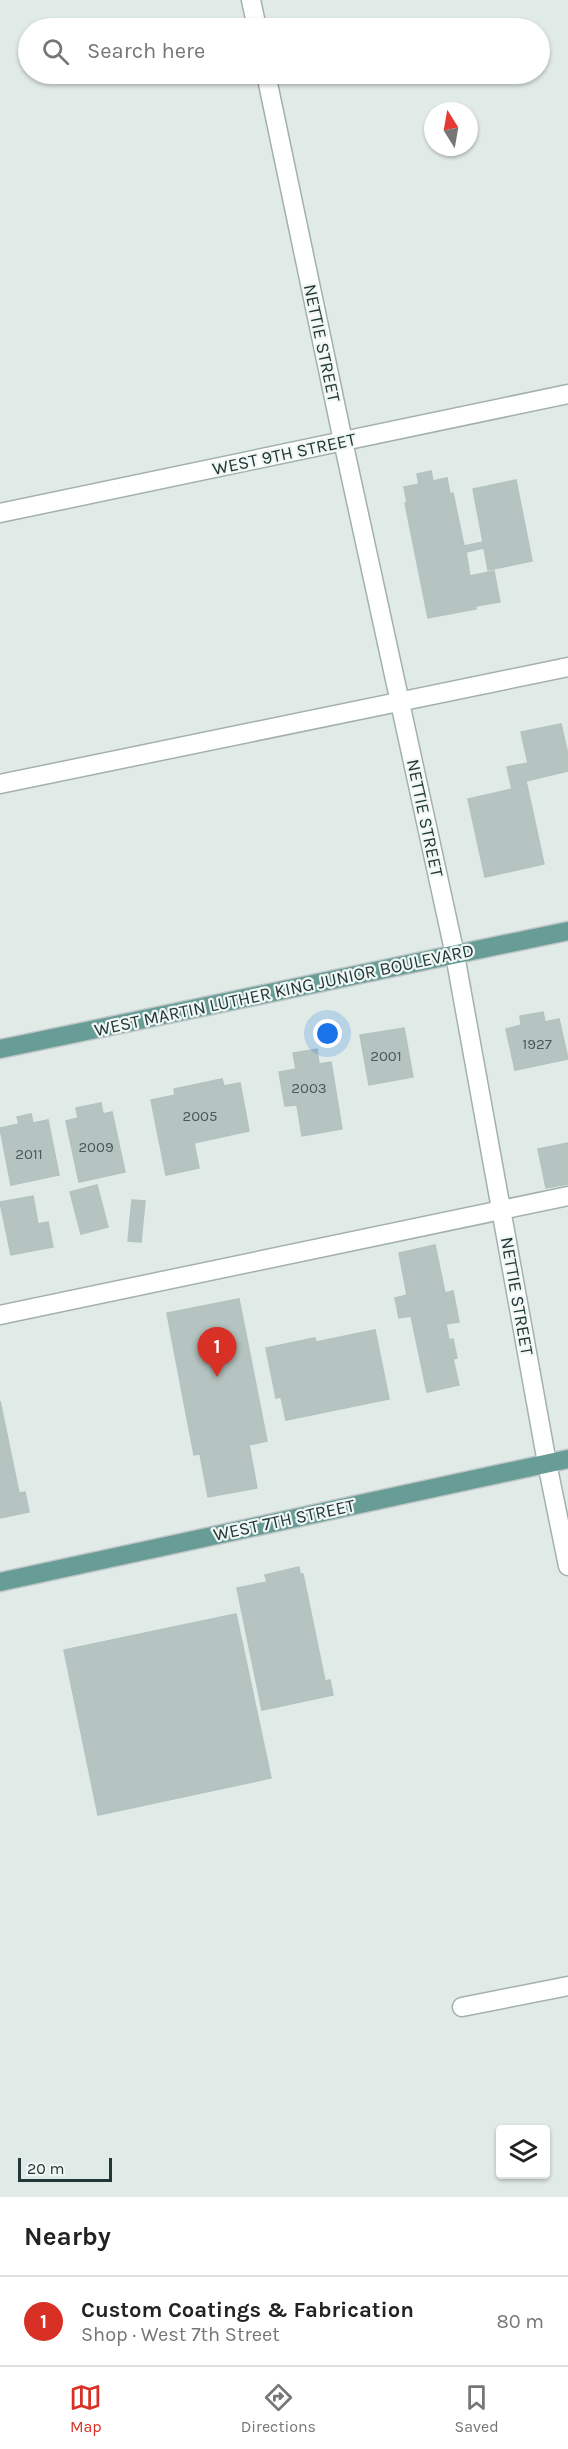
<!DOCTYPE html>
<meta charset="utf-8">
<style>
:root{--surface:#fff;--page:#f6f6f6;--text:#222;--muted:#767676;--line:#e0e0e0;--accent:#d93025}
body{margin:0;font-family:Karla,sans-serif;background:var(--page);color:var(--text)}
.controls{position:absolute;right:18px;bottom:18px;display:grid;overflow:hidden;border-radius:6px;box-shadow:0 2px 4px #0004}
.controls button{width:54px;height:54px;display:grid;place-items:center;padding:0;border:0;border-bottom:2px solid var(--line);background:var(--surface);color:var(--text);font:30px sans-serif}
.compass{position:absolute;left:424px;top:102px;width:54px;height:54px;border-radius:50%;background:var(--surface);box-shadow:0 2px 4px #0004;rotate:349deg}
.scale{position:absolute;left:18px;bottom:15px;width:94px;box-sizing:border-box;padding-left:6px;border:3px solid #223836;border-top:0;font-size:16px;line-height:21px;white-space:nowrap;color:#223836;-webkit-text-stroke:4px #f0f7f4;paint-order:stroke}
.you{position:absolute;left:328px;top:1034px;width:21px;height:21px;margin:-15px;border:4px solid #fff;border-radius:50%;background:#1a73e8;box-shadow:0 0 0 9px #1a73e833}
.badge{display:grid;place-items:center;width:39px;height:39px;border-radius:50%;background:var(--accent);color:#fff;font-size:20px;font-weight:700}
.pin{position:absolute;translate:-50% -50px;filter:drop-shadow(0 2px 3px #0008)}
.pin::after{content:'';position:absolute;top:32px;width:21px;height:18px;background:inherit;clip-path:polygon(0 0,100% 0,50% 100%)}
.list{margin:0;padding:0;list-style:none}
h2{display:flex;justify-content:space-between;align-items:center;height:78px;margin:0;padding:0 24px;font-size:26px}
h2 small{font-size:20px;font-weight:400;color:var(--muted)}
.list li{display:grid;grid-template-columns:39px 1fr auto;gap:18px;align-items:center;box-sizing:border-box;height:90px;padding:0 24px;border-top:2px solid var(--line)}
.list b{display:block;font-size:22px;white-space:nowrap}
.list p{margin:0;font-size:20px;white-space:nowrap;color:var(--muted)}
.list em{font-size:20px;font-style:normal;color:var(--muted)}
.icon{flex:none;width:33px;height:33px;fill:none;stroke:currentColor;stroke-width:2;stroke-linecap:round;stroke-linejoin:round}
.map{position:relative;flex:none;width:568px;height:2197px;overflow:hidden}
.search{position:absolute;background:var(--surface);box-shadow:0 2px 4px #0004;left:18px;right:18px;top:18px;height:66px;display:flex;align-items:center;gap:15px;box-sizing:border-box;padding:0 21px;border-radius:33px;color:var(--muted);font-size:22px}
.sheet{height:168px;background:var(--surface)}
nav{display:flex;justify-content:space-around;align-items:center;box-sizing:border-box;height:84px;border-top:2px solid var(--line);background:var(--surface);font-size:16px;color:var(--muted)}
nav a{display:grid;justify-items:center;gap:3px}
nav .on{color:var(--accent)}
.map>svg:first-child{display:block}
.building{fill:#b5c4c0;stroke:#b3c3bf;stroke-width:1.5}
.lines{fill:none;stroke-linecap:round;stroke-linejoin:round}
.minor-casing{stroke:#a3b1ae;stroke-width:21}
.major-casing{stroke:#c1c7c7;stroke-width:21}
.minor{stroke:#fff;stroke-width:18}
.major{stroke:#689c97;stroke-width:18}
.labels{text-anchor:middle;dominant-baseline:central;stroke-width:4.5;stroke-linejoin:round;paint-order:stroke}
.number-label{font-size:15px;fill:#475b58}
.street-label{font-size:18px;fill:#223836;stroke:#f0f7f4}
</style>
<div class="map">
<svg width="568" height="2197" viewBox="0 0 568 2197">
<rect width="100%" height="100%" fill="#e0eae7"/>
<path class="building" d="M431,471L433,481L447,478L450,494L453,493L464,546L483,542L473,489L516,480L532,561L488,570L484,548L466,552L470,576L494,571L500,602L476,606V609L428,618L405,503L407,502L404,487L419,484L417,474Z
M561,724L568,755V771L526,781L544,864L485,877L468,799L512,789L507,767L528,763L521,732Z
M543,1012L545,1022L559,1019L568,1059L515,1070L506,1029L521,1025L520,1016Z
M404,1028L413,1077L369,1085L360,1035Z
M317,1049L319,1064L331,1062L342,1129L302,1136L297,1105L285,1106L279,1072L296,1069L293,1053Z
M222,1079L224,1086L240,1083L249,1131L194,1143L199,1168L166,1175L151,1100L175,1095L174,1089Z
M101,1103L103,1114L112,1112L125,1172L79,1182L66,1121L78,1118L76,1108Z
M31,1114L33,1123L48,1120L59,1175L11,1185L0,1128L19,1124L17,1117Z
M568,1143V1184L546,1188L538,1149Z
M97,1185L108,1227L81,1234L70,1192Z
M33,1196L38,1224L48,1222L53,1247L11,1255L0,1202Z
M132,1200L145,1201L141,1242L128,1241Z
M435,1245L445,1293L453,1291L459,1322L446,1324L449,1340L453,1339L457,1358L453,1359L459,1385L427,1392L411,1316L399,1318L395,1298L407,1295L399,1253Z
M239,1299L267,1441L249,1445L257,1488L208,1497L200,1454L194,1455L167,1313Z
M375,1330L389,1399L286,1420L281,1397L276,1398L266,1348L315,1338L316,1342Z
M0,1401L19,1493L25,1492L29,1512L0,1518Z
M299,1567L300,1574H303L325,1681L330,1680L333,1695L262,1710L237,1588L267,1582L265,1575Z
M236,1614L271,1778L98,1815L64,1650Z"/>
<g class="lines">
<defs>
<path id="minor" d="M251,0L257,28
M266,74L343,441L455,955L547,1463L568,1566
M0,513L568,394
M0,784L568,667
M0,1315L568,1196
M462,2007L568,1986"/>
<path id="major" d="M0,1049L568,931
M0,1582L568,1459"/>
</defs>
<use href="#minor" class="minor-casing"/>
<use href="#major" class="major-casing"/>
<use href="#minor" class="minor"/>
<use href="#major" class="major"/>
</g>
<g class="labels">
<g class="number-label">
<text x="537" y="1044">1927</text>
<text x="386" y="1056">2001</text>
<text x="309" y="1088">2003</text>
<text x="200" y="1116">2005</text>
<text x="96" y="1147">2009</text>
<text x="29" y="1154">2011</text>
</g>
<g class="street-label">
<text transform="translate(322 343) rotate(78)">NETTIE STREET</text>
<text transform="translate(284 454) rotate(-12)">WEST 9TH STREET</text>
<text transform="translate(425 818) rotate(78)">NETTIE STREET</text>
<text transform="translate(284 990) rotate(-12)">WEST MARTIN LUTHER KING JUNIOR BOULEVARD</text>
<text transform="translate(517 1296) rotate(80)">NETTIE STREET</text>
<text transform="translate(284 1520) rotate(-12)">WEST 7TH STREET</text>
</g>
</g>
</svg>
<div class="controls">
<button><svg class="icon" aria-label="layers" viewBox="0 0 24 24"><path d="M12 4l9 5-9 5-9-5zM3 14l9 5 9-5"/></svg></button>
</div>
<svg class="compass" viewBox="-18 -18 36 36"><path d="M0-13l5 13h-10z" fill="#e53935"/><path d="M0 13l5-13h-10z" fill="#767676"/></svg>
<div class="scale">20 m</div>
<div class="you"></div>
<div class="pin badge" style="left:217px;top:1377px">1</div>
<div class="search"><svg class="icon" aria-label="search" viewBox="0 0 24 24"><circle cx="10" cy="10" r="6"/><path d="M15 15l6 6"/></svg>Search here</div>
</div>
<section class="sheet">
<h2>Nearby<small></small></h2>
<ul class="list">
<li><span class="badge">1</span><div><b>Custom Coatings &amp; Fabrication</b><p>Shop · West 7th Street</p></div><em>80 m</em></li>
</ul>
</section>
<nav>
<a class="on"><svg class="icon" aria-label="map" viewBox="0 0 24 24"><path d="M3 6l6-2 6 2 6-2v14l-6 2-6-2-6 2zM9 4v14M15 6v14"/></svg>Map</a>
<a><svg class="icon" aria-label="directions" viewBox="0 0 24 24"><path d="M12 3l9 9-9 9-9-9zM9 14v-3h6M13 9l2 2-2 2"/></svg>Directions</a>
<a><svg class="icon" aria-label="saved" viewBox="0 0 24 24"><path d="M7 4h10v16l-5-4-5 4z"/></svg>Saved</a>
</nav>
